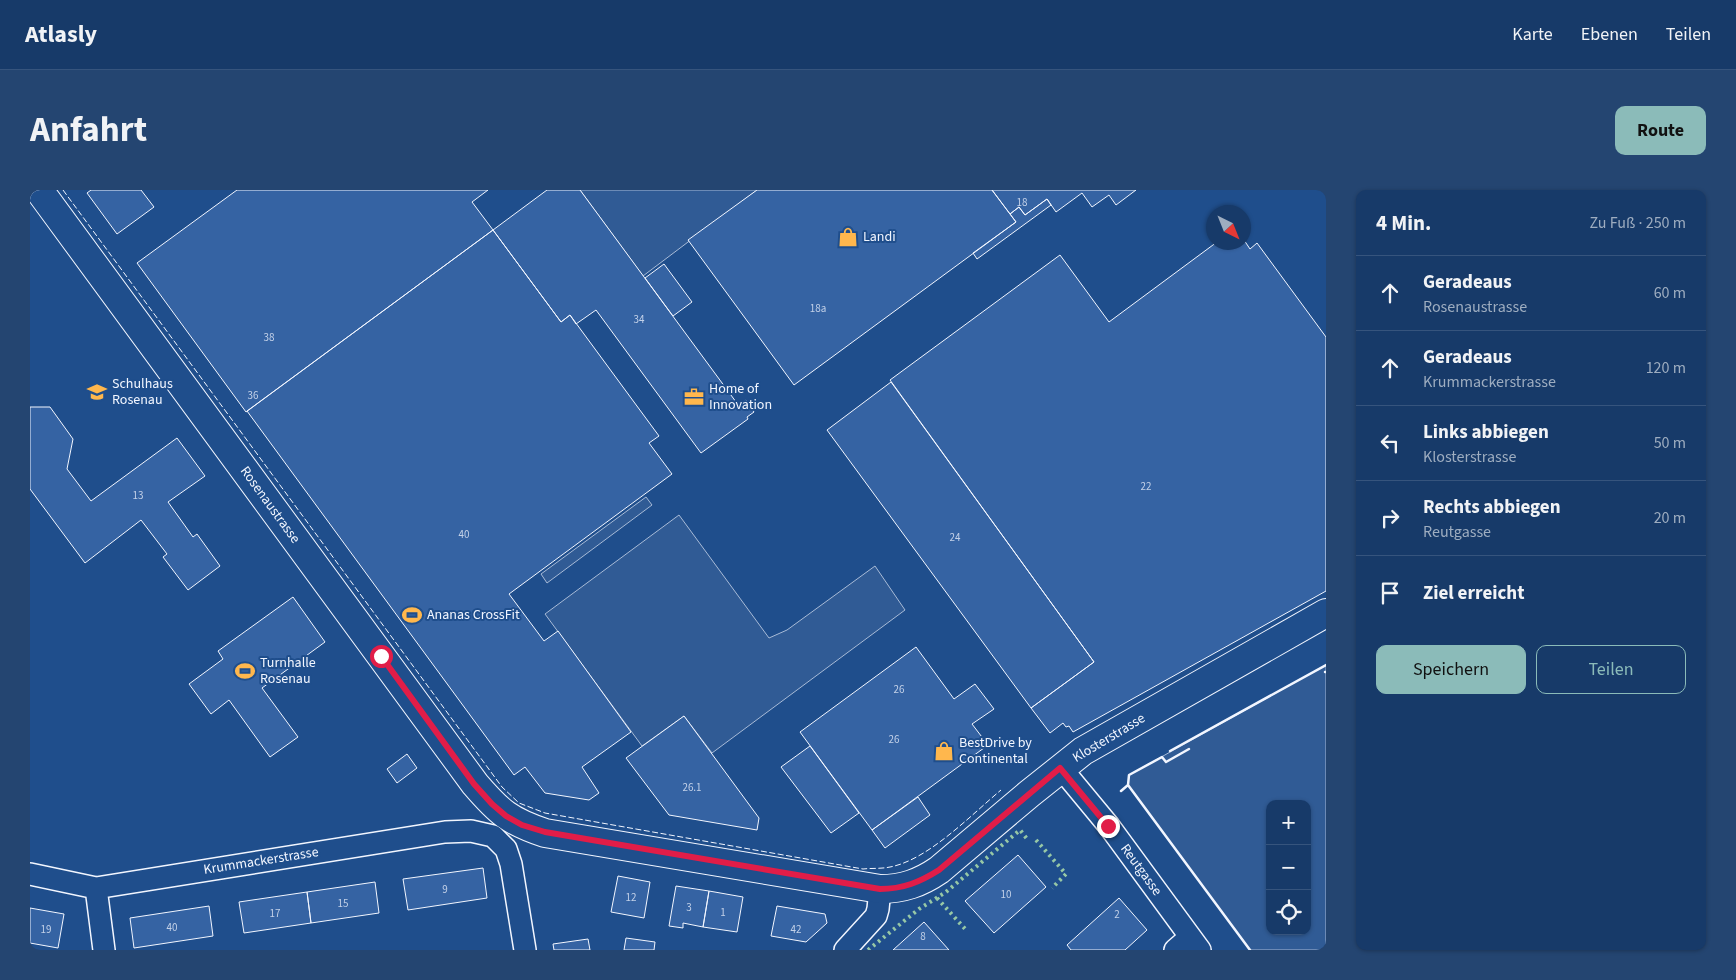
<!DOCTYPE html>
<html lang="de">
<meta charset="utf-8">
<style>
:root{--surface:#173a69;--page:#244571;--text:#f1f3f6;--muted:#9eadc0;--line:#36547d;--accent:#8bbbb9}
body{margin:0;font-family:"Source Sans 3",sans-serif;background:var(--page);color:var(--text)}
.controls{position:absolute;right:15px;bottom:15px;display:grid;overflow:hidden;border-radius:10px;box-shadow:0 1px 4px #0004}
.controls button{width:45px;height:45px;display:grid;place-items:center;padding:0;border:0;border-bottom:1px solid var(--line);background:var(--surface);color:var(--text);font:25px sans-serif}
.compass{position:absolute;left:1176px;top:15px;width:45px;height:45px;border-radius:50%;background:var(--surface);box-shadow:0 1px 4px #0004;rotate:137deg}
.stop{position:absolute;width:15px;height:15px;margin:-11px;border:4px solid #e11d48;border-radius:50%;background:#fff}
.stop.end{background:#e11d48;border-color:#fff;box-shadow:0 1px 5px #0008}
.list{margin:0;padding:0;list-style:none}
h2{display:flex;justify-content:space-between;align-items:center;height:65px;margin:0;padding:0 20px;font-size:21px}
h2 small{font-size:16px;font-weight:400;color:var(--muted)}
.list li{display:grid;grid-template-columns:32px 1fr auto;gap:15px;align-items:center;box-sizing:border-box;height:75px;padding:0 20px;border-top:1px solid var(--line)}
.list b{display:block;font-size:19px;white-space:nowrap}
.list p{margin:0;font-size:16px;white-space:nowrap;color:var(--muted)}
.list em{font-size:16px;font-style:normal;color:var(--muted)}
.actions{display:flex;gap:10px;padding:15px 20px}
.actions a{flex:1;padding:11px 0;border:1px solid var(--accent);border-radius:10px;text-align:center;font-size:18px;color:var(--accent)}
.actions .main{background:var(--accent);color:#111}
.icon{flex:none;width:28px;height:28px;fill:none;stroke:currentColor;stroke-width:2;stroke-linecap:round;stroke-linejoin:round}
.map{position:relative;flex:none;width:1296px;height:760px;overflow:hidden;border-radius:10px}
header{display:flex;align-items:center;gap:30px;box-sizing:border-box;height:70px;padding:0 25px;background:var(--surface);border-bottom:1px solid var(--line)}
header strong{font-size:24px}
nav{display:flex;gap:28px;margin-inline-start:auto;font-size:18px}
.intro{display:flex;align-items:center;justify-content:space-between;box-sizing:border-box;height:120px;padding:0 30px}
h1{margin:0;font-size:35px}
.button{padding:12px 22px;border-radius:10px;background:var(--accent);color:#111;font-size:18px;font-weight:700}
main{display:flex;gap:30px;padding:0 30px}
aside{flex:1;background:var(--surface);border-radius:10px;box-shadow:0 1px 4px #0004}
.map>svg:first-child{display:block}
.parking{fill:#305b95;stroke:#a8bbd7;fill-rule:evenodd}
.building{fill:#3563a3;stroke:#f2f6ff}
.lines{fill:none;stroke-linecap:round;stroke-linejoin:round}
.street-casing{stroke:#f2f6ff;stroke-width:24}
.secondary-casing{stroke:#f2f6ff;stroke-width:30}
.street{stroke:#1f4e8c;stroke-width:21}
.secondary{stroke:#1f4e8c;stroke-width:28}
.hedge{stroke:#97c8a6;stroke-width:4;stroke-dasharray:2.5 4;stroke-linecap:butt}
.fence{stroke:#f2f6ff;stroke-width:1;stroke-dasharray:6 2.5;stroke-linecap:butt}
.wall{stroke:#f2f6ff;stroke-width:2.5}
.route{stroke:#e11d48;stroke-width:6}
.labels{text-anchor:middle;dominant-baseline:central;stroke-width:4;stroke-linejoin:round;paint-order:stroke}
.number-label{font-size:11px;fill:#c3d1e8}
.poi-label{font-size:14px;fill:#f2f6ff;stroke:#1f4e8c;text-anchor:start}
.street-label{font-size:14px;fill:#f2f6ff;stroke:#1f4e8c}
</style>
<header>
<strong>Atlasly</strong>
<nav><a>Karte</a><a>Ebenen</a><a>Teilen</a></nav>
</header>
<div class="intro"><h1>Anfahrt</h1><a class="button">Route</a></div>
<main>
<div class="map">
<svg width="1296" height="760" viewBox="0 0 1296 760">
<rect width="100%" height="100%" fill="#1f4e8c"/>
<path class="parking" d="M550,0H727L613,86Z
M616,307L622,315L517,393L511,384Z
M649,325L739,448L757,440L845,376L875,420L682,563L654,526L612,556L515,424Z
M1296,475V760H1220L1098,595L1099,585ZM1240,614H1277V741H1240Z"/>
<path class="building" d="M61,0H111L124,17L87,44L57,3Z
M207,0H458L442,12L463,40L216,222L107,73Z
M517,0H550L709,216L716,210L724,222L717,227L718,229L671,263L566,120L546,134L540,125L531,132L463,40Z
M727,0H962L986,32L764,195L658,50Z
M962,0H1106L1086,15L1079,5L1062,17L1052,3L1026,22L1017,9L995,25L989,17L980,24Z
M1017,9L1021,15L947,69L943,63L986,32L980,24L989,17L995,25Z
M463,40L531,132L540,125L629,246L619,253L642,284L479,404L514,451L528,441L601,542L552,577L569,603L559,610L515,603L495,577L484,585L217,221Z
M1214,50L1220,59L1227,53L1296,147V401L1043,542L1039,536L1036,537L1033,533L1020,543L1001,518L1064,472L860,190L1030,65L1079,132L1187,52H1214Z
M634,74L662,112L643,126L615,88Z
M861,192L1064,472L1001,518L797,240Z
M0,217H20L43,249L37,279L61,311L147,248L175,286L138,312L163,347L167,344L190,376L158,400L133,367L137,364L111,330L55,373L0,299Z
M263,407L295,452L232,498L268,547L240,567L199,510L181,524L159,494L193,469L188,461Z
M886,457L924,509L945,494L964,519L942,534L958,555L842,640L770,542Z
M654,526L729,628L727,640L639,625L596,568Z
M780,556L829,623L801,643L751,577Z
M377,564L387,578L367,593L357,579Z
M888,607L900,625L855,658L842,640Z
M988,665L1016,697L964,743L935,711Z
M453,678L457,708L378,720L373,689Z
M588,686L620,692L614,728L581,722Z
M345,692L349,723L281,733L277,702Z
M646,696L679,701L673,737L653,733V738L639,736Z
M679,701L713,707L707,742L673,737Z
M277,702L281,733L214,743L209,712Z
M1089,708L1117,740L1095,760H1041L1037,755Z
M179,716L183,746L104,758L100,728Z
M747,716L795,724L797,733L776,752L741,746Z
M0,718L34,724L28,758L0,753Z
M894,732L919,760H863Z
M596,748L625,752L624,760H594Z
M558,749L560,760H524L523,754Z"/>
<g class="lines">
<defs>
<path id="street" d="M1031,578L1079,636L1170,760
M0,684L66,698L415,642L441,641L463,646L476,659L481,674L495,760
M66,698L74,760
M815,760L846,726L848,719L850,699
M1145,760L1160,747"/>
<path id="secondary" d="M9,0L445,594C469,622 479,631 515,643L850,699C873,699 890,693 909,680L999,604L1053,561L1296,423"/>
</defs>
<use href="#street" class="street-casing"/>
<use href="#secondary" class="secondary-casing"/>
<use href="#street" class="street"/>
<use href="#secondary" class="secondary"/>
<path class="hedge" d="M1006,650L1036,684L1022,698
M907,708L937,741
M838,760L889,719L916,702L990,640L998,650"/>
<path class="fence" d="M33,0L472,597L489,613L515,623L833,679C841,678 851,679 860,677C898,670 941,625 971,600"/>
<path class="wall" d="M1295,482H1296
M1159,559L1136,572L1132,567L1099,585L1098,595L1220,760
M1140,561L1296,475
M1091,601L1098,595"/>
</g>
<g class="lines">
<path class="route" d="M351,466L444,594L462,614L476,626L492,635L515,642L850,699C873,699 890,692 909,680L1030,578L1078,636"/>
</g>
<defs>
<symbol id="shop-bare" viewBox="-9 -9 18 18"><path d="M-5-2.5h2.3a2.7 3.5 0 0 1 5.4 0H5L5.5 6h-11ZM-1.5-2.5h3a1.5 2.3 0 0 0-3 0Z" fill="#ffb74d" stroke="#1f4e8c" stroke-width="2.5" paint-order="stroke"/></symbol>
<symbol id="school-bare" viewBox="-9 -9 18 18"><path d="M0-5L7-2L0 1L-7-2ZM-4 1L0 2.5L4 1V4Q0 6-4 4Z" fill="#ffb74d" stroke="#1f4e8c" stroke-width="2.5" paint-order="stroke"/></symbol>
<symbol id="office-bare" viewBox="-9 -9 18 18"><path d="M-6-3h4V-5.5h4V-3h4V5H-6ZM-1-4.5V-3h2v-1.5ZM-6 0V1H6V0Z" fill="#ffb74d" stroke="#1f4e8c" stroke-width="2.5" paint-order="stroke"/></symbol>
<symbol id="stadium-bare" viewBox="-9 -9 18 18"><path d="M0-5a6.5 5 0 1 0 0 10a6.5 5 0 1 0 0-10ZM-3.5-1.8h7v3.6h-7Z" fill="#ffb74d" stroke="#1f4e8c" stroke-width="2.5" paint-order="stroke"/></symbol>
</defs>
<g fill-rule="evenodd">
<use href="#shop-bare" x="804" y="33" width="28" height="28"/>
<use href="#school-bare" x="53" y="188" width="28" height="28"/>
<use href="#office-bare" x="650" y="193" width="28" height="28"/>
<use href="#stadium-bare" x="368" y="411" width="28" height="28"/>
<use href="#stadium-bare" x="201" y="467" width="28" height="28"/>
<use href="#shop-bare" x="900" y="547" width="28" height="28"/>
</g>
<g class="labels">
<g class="number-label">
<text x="992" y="12">18</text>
<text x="788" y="118">18a</text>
<text x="609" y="129">34</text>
<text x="239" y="147">38</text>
<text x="223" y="205">36</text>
<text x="1116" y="296">22</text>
<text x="108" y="305">13</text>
<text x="434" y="344">40</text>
<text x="925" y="347">24</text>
<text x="869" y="499">26</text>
<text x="864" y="549">26</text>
<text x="662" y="597">26.1</text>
<text x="415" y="699">9</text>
<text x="976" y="704">10</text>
<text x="601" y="707">12</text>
<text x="313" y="713">15</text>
<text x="659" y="717">3</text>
<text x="693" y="722">1</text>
<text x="245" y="723">17</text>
<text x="1087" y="724">2</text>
<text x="142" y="737">40</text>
<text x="16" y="739">19</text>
<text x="766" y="739">42</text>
<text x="893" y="746">8</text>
</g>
<g class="poi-label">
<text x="833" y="47">Landi</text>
<text x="82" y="194">Schulhaus<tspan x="82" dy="16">Rosenau</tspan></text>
<text x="679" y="199">Home of<tspan x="679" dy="16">Innovation</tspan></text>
<text x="397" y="425">Ananas CrossFit</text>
<text x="230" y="473">Turnhalle<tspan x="230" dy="16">Rosenau</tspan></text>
<text x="929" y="553">BestDrive by<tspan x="929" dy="16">Continental</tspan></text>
</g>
<g class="street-label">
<text transform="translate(240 315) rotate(54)">Rosenaustrasse</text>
<text transform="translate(1079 548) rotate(-31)">Klosterstrasse</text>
<text transform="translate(231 671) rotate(-9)">Krummackerstrasse</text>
<text transform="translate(1111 680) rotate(54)">Reutgasse</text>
</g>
</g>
</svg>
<div class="controls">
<button>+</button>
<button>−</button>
<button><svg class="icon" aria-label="locate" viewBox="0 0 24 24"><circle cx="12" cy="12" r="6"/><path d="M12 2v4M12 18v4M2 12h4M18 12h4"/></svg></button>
</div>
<svg class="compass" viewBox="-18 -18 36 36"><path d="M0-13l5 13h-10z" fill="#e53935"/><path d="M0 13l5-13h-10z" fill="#9eadc0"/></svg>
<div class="stop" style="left:351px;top:466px"></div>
<div class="stop end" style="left:1078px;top:636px"></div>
</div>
<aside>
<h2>4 Min.<small>Zu Fuß · 250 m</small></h2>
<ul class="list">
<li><svg class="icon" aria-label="ahead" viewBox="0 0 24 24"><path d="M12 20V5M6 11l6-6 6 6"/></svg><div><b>Geradeaus</b><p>Rosenaustrasse</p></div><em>60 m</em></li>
<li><svg class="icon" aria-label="ahead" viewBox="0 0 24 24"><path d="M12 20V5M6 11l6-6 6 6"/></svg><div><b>Geradeaus</b><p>Krummackerstrasse</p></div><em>120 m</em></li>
<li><svg class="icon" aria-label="left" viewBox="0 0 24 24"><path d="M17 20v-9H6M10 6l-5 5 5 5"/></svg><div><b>Links abbiegen</b><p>Klosterstrasse</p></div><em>50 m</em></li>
<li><svg class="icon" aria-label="right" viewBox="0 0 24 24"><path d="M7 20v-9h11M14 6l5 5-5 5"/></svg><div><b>Rechts abbiegen</b><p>Reutgasse</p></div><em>20 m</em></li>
<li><svg class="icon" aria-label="arrive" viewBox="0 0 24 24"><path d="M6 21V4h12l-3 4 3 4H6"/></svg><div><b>Ziel erreicht</b></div></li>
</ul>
<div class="actions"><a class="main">Speichern</a><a>Teilen</a></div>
</aside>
</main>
